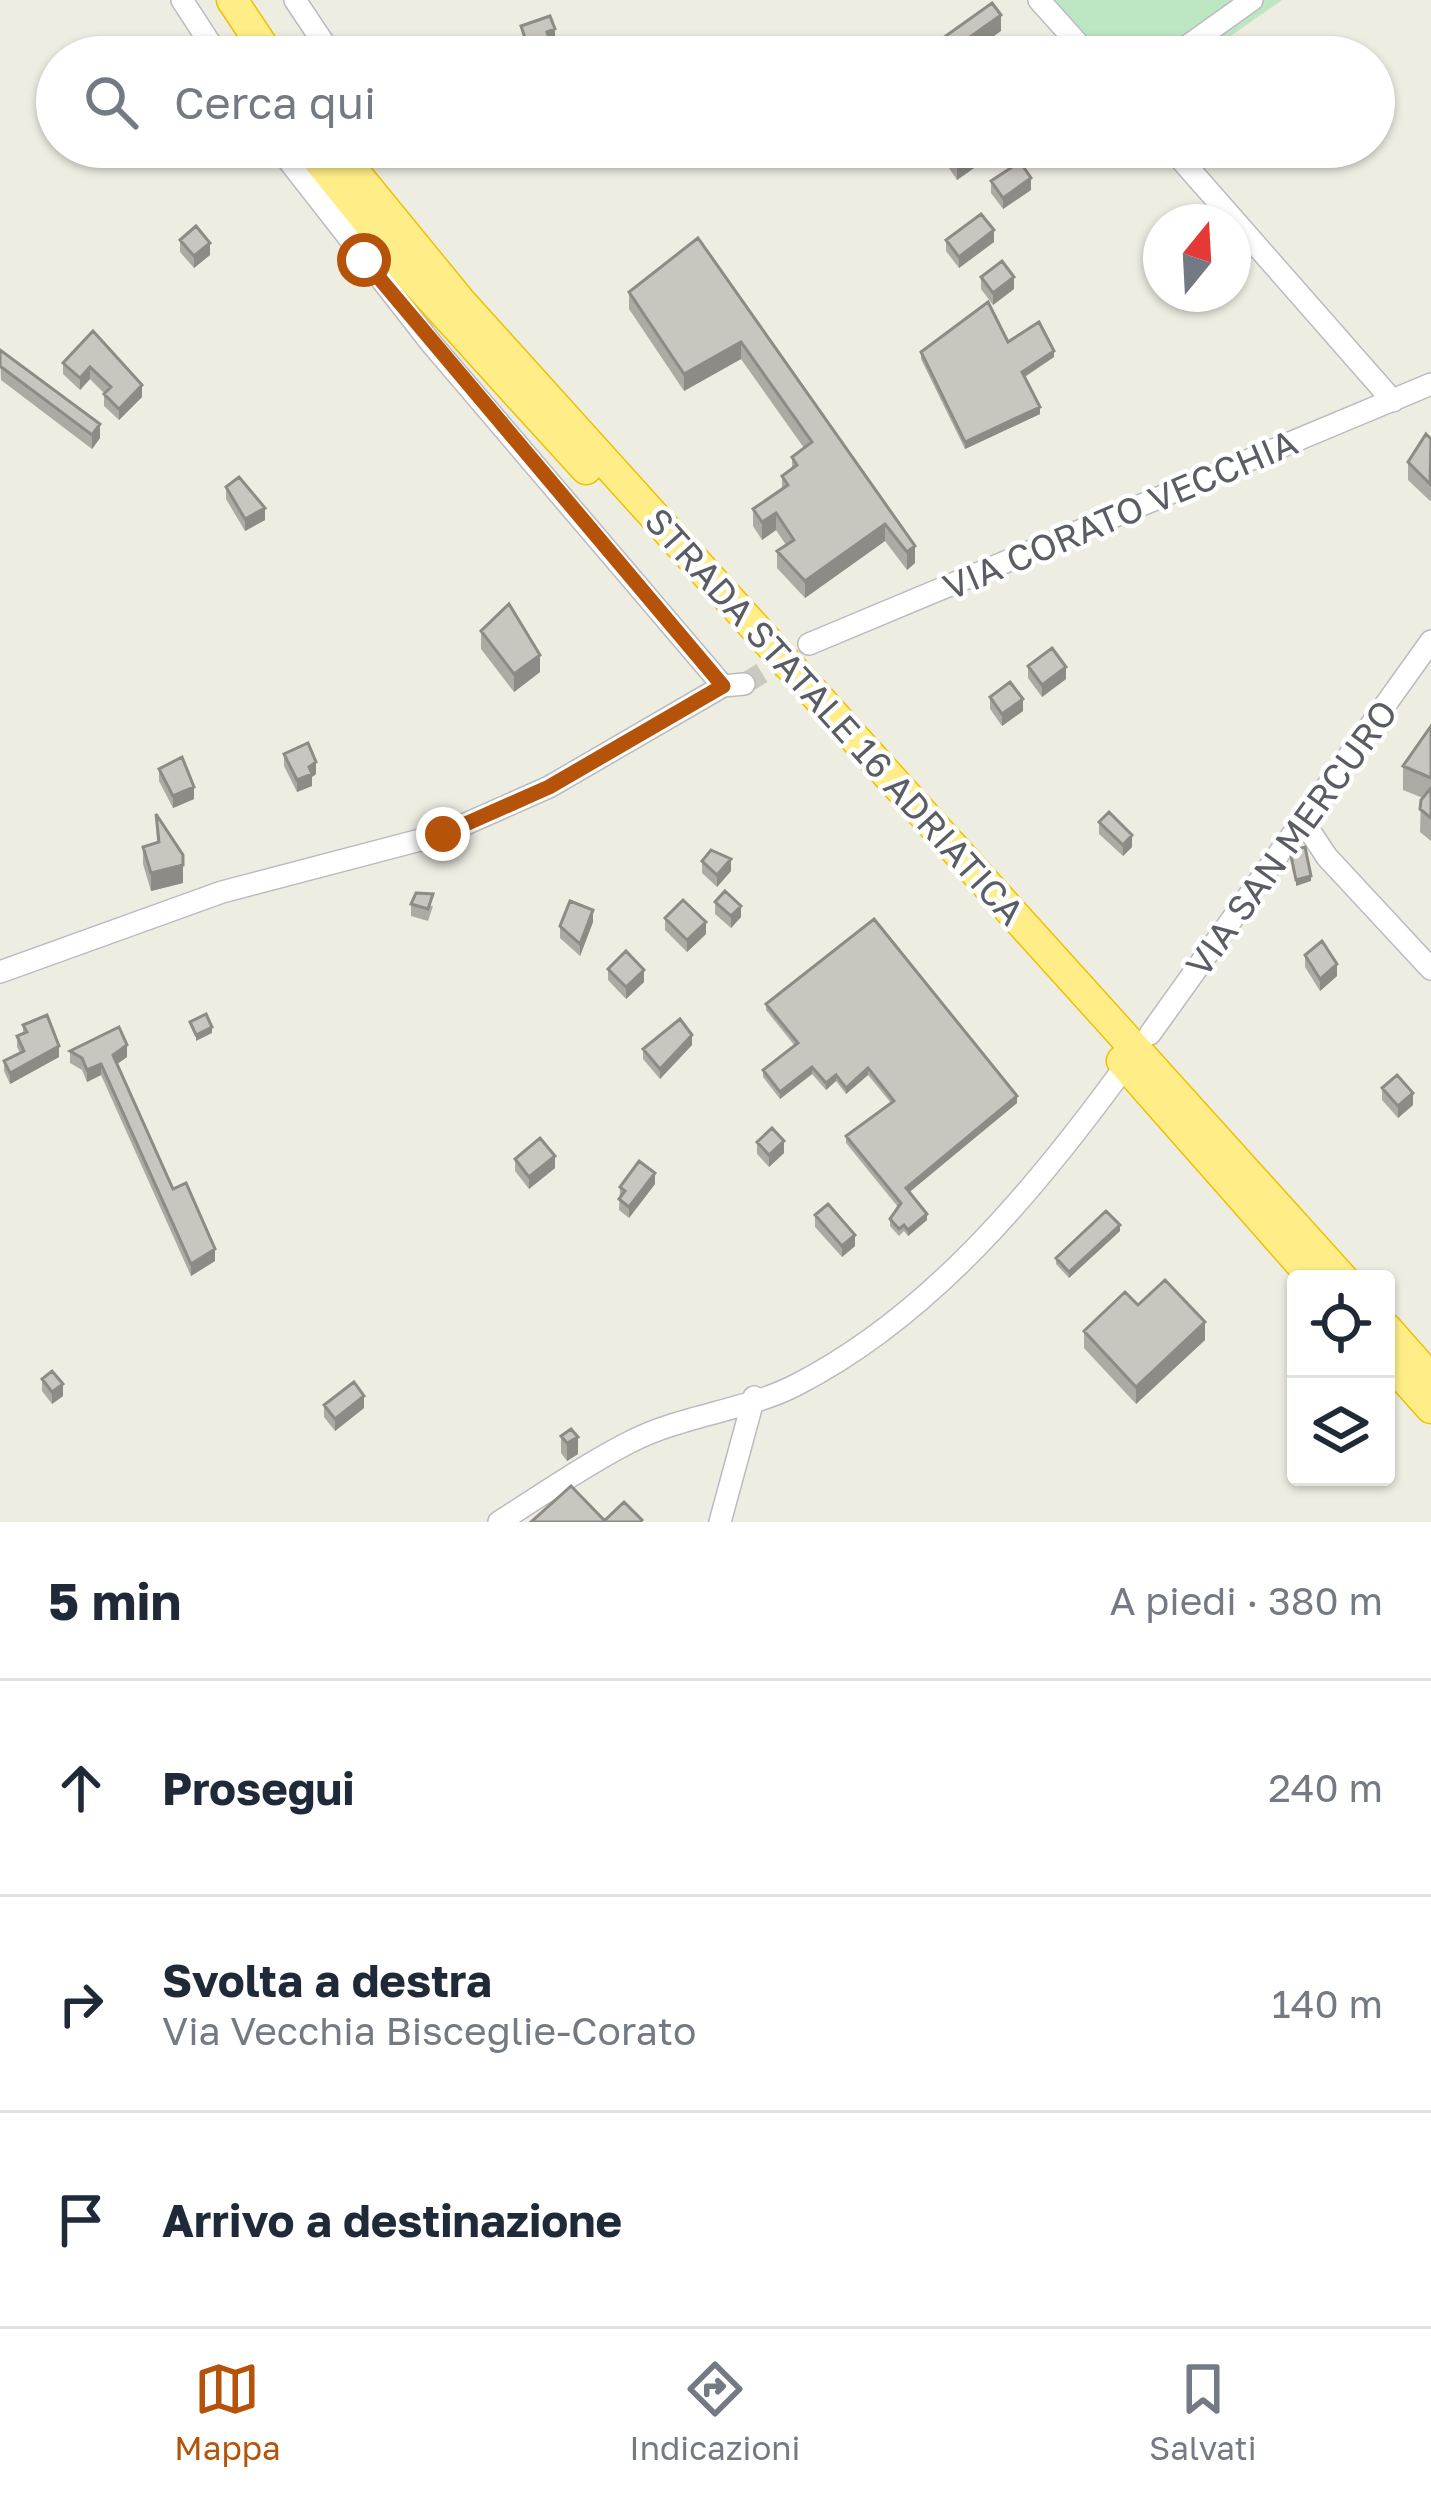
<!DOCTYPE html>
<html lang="it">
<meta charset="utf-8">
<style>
:root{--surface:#fff;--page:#f6f6f7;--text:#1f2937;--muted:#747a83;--line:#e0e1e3;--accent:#b45309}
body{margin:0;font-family:"Golos Text",sans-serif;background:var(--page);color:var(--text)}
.controls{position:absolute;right:36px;bottom:36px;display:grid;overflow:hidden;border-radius:12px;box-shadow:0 3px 9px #0004}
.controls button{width:108px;height:108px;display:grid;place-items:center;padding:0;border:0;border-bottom:3px solid var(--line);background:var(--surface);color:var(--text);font:60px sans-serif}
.compass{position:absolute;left:1143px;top:204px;width:108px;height:108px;border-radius:50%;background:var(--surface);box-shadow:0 3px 9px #0004;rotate:18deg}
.stop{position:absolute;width:36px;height:36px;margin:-27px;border:9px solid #b45309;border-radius:50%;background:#fff}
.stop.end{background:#b45309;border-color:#fff;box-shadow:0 3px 12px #0008}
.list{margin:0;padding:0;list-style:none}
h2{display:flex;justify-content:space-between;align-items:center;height:156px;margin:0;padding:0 48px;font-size:51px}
h2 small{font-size:39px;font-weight:400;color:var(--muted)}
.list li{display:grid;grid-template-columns:78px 1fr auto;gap:36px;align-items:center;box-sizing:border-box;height:216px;padding:0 48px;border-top:3px solid var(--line)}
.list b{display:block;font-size:45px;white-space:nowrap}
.list p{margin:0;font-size:39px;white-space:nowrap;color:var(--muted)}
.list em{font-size:39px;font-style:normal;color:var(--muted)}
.icon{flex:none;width:66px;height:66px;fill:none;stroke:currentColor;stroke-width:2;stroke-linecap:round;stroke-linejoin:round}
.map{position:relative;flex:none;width:1431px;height:1522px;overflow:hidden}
.search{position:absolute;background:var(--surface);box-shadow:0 3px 9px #0004;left:36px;right:36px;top:36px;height:132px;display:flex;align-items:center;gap:30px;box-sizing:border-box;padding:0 42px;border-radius:66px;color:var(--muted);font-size:45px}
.sheet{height:804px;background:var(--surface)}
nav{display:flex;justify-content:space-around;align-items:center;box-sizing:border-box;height:168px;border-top:3px solid var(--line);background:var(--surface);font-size:33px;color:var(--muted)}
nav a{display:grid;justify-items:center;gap:6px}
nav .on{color:var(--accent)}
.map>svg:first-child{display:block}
.park{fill:#bde7c2}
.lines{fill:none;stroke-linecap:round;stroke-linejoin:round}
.minor-tunnel{stroke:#c9c9c2;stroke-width:21;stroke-dasharray:21 10;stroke-linecap:butt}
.minor-casing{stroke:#babbc1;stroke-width:24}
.highway-casing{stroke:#f0c000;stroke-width:33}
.minor{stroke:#fff;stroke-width:21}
.highway{stroke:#fe8;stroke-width:30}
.wall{fill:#adaaa4}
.shaded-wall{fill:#8d8b86}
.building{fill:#c9c6bf;stroke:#8d8b86;stroke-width:3}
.route{stroke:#b45309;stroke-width:15}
.labels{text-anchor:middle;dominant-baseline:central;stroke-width:9;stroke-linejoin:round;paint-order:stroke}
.street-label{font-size:36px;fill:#5a5d63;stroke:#fff}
</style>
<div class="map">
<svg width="1431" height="1522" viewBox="0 0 1431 1522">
<rect width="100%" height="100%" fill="#eeede2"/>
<path class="park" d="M1053,0H1282L1201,57H1107Z"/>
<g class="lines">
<path class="minor-tunnel" d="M744,684L795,653"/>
<defs>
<path id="minor" d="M182,0L219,57
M295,0L333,57
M1039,0L1090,57
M1172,57L1252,0
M278,147L431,343L723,686
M1170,147L1393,401
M809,644L1431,384
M1303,821L1327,857L1431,969
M0,972L222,892L443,834L549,787L723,686L744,684
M1150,1034L1431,641
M499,1522C542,1495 586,1464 632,1441C683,1415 748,1410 796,1385C929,1317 1032,1193 1118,1076
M720,1522L754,1397"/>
<path id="highway" d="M232,0L270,57
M308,147L417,283L586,469
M334,147L460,301L1343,1279
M1122,1061L1314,1279
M1386,1328L1431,1379
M1398,1371L1431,1408"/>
</defs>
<use href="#minor" class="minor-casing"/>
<use href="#highway" class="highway-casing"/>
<use href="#minor" class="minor"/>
<use href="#highway" class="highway"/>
</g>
<path class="wall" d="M935,147H984V161L957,180Z
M991,181L1031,190L1003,209L991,193Z
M698,238L915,563L907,570L885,541L805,598L777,568V551L786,545L776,530L762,540L753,526V509L782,489V476L792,469V457L804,448L741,359L684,391L629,309V292Z
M180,240L210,255L194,268L180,252Z
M946,240L994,242L959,268L946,251Z
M981,277L1014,289L993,305L981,289Z
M93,331L142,397L119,420L104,406V393L90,379L80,390L63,374V363Z
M1008,342L1054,357L1025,377L1040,414L965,449L921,359V352Z
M0,350L100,438L92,449L1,380Z
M1431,439V500L1430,501L1408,480V462Z
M226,487L265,520L245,531L226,499Z
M481,631L540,672L514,692L481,649Z
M1028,666L1066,679L1042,697L1028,678Z
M990,697L1023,711L1002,726L990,709Z
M1431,726V841L1420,832L1421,800L1423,798L1403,790V766Z
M284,754L316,774L312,777V786L297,792L284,766Z
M159,769L194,799L173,808L159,781Z
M156,814L183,855V883L151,891L143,864V847L157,843Z
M1099,822L1132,847L1123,856L1099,834Z
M702,861L731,871L717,887L702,873Z
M715,902L741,917L731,928L715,914Z
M411,904L433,906L428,921L411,916Z
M665,918L706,934L687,952L665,930Z
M593,922L580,956L560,938V926Z
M1305,955L1337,976L1320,991L1305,967Z
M608,969L644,982L626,999L608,980Z
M766,1004L1017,1103L909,1192L927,1220L908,1236L904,1231L899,1236L890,1226V1219L898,1207L846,1143V1136L891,1103L868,1075L846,1094L836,1081L826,1090L812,1074L780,1099L763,1077V1070L795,1046L766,1010Z
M23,1025L59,1057L10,1084L4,1071V1061L20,1053L17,1047V1036L23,1034Z
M692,1045L660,1079L643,1059V1049Z
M70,1051L127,1057L117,1064L173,1189L215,1261L191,1276L101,1075L87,1082L82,1070L70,1063Z
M1382,1088L1413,1105L1398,1118L1382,1100Z
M757,1142L784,1153L769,1167L757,1154Z
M515,1159L555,1168L529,1189L515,1171Z
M655,1184L629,1218L619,1210L620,1187Z
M815,1215L855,1246L842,1257L815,1227Z
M1120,1231L1069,1278L1056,1264V1258Z
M1084,1331L1205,1340L1136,1404L1084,1348Z
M42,1379L63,1396L52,1404L42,1391Z
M324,1405L364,1408L335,1431L324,1417Z
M561,1436L578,1454L567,1461L561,1453Z"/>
<path class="shaded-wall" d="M1001,15V31L965,57H942Z
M555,29V39L547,42V32Z
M551,46V56L548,57H512Z
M982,147H984V161L957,180V164Z
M1031,178V190L1003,209V198Z
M994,230V242L959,268V257Z
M210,243V255L194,268V256Z
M1014,277V289L993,305V293Z
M741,342V359L684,391V374Z
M1054,351V357L1022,378V372Z
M90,367V379L80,390V378Z
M142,385V397L119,420V409Z
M1040,407V414L965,449V442Z
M100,424V438L92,449V435Z
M265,508V520L245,531V519Z
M776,513V530L762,540V522Z
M885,524V541L805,598V581Z
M915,546V563L907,570V552Z
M540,655V672L514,692V674Z
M1066,667V679L1042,697V685Z
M1023,699V711L1002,726V714Z
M316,762V774L312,777V786L297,792V780Z
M194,787V799L173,808V796Z
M1132,835V847L1123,856V845Z
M731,859V871L717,887V875Z
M183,865V883L151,891V873Z
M1311,876V881L1296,886V880Z
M741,906V917L731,928V916Z
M593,910V922L580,956V944Z
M706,922V934L687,952V940Z
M1337,964V976L1320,991V979Z
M644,970V982L626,999V987Z
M212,1027V1033L196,1041V1035Z
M692,1035V1045L660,1079V1069Z
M127,1045V1057L113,1067V1055Z
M59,1046V1057L10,1084V1073Z
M101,1064V1075L87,1082V1070Z
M812,1067V1074L780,1099V1092Z
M868,1068V1075L846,1094V1088Z
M836,1075V1081L826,1090V1083Z
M1413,1093V1105L1398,1118V1106Z
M1017,1096V1103L906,1195V1188Z
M784,1141V1153L769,1167V1155Z
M555,1156V1168L529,1189V1177Z
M655,1173V1184L629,1218V1207Z
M927,1214V1220L908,1236V1230Z
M1120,1225V1231L1069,1278V1272Z
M855,1235V1246L842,1257V1246Z
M215,1249V1261L191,1276V1264Z
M1205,1322V1340L1136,1404V1387Z
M63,1384V1396L52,1404V1392Z
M364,1396V1408L335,1431V1419Z
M578,1437V1454L567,1461V1443Z"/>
<path class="building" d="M992,3L1001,15L942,57H910L903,45L910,39L922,53Z
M550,16L555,29L547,32L551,46L512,57H503L500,46L525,38L521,26Z
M1121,39L1130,51L1120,57H1113L1106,49Z
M946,147H982L957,164Z
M1020,162L1031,178L1003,198L991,181Z
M981,214L994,230L959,257L946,240Z
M196,226L210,243L194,256L180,240Z
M698,238L915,546L907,552L885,524L805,581L777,551L794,540L776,513L762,522L753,509L788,485L782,476L797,465L792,457L812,442L741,342L684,374L629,292Z
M1002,261L1014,277L993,293L981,277Z
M988,302L1008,342L1039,322L1054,351L1022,372L1040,407L965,442L921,352Z
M93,331L142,385L119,409L104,394L111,387L90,367L80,378L63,363Z
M0,350L100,424L92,435L0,366Z
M1426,434L1431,439L1430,484L1408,462Z
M239,477L265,508L245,519L226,487Z
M509,604L540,655L514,674L481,631Z
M1052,648L1066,667L1042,685L1028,666Z
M1010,682L1023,699L1002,714L990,697Z
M1431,726V778L1403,766Z
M308,743L316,762L309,767L312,774L297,780L284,754Z
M182,757L194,787L173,796L159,769Z
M1431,788V818L1420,809L1421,800Z
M1109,812L1132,835L1123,845L1099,822Z
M156,814L183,855V865L151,873L143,847L159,842Z
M1305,847L1311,876L1296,880L1291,856L1297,849Z
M711,850L731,859L717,875L702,861Z
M725,891L741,906L731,916L715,902Z
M416,893L433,894L428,909L411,904Z
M683,900L706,922L687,940L665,918Z
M570,901L593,910L580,944L560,926Z
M874,919L1017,1096L906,1188L927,1214L908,1230L904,1225L899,1229L890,1219L901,1203L846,1136L894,1101L868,1068L846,1088L836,1075L826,1083L812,1067L780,1092L763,1070L798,1043L766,1004Z
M1322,941L1337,964L1320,979L1305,955Z
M626,951L644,970L626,987L608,969Z
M206,1014L212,1027L196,1035L190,1022Z
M47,1015L59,1046L10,1073L4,1061L24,1051L17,1036L27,1032L23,1025Z
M680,1019L692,1035L660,1069L643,1049Z
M119,1027L127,1045L113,1055L173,1189L186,1183L215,1249L191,1264L101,1064L87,1070L82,1058L70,1051Z
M1397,1075L1413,1093L1398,1106L1382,1088Z
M772,1128L784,1141L769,1155L757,1142Z
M540,1138L555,1156L529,1177L515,1159Z
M639,1161L655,1173L629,1207L619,1199L625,1191L620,1187Z
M828,1204L855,1235L842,1246L815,1215Z
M1106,1211L1120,1225L1069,1272L1056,1258Z
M1165,1280L1205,1322L1136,1387L1084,1331L1125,1292L1138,1305Z
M52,1371L63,1384L52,1392L42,1379Z
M354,1382L364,1396L335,1419L324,1405Z
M571,1429L578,1437L567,1443L561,1436Z
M571,1486L604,1520L603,1522H531Z
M624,1502L642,1520L640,1522H603Z"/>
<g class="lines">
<path class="route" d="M364,260L723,686L549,787L443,834"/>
</g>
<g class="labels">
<g class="street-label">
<text transform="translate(1120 514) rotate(-23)">VIA CORATO VECCHIA</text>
<text transform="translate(835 716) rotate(48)">STRADA STATALE 16 ADRIATICA</text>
<text transform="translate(1291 838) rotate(-54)">VIA SAN MERCURO</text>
</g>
</g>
</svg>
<div class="controls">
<button><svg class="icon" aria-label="locate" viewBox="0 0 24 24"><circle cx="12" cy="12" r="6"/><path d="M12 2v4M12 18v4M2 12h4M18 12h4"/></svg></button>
<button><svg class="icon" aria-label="layers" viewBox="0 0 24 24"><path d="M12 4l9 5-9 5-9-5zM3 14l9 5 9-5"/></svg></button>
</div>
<svg class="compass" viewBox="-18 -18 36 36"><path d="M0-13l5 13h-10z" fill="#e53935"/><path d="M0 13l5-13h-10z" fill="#747a83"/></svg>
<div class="stop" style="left:364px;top:260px"></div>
<div class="stop end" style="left:443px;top:834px"></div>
<div class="search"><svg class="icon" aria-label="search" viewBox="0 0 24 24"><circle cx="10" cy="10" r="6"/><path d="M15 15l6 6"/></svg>Cerca qui</div>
</div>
<section class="sheet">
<h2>5 min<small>A piedi · 380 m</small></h2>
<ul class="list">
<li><svg class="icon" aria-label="ahead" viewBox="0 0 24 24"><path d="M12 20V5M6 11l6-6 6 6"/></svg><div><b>Prosegui</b></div><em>240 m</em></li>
<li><svg class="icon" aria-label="right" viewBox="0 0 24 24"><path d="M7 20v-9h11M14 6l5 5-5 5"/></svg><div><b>Svolta a destra</b><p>Via Vecchia Bisceglie-Corato</p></div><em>140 m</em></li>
<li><svg class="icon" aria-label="arrive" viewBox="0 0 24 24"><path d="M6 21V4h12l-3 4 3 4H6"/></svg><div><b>Arrivo a destinazione</b></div></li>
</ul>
</section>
<nav>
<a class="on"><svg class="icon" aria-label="map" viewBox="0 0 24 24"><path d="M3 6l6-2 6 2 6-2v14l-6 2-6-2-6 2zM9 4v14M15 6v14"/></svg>Mappa</a>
<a><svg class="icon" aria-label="directions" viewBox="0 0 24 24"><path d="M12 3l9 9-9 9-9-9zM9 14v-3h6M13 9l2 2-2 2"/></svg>Indicazioni</a>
<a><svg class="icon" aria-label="saved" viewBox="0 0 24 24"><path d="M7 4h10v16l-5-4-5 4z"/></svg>Salvati</a>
</nav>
